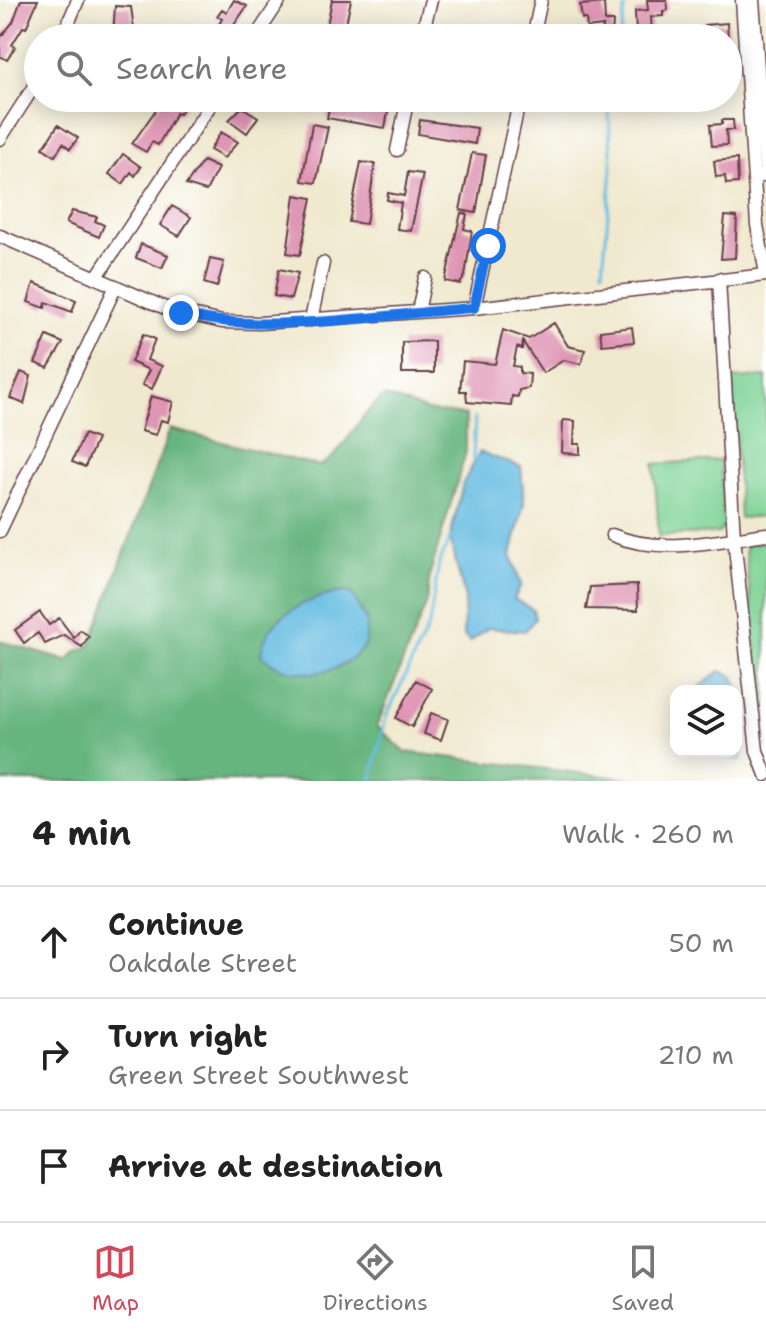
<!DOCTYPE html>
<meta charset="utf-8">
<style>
:root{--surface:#fff;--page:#f6f6f6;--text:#222;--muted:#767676;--line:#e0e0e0;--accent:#d1495b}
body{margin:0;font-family:"Shantell Sans",sans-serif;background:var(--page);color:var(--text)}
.controls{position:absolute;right:24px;bottom:24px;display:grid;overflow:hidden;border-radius:16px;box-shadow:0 4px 20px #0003}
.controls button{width:72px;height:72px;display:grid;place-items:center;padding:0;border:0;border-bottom:2px solid var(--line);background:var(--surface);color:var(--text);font:40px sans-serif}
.stop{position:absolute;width:24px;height:24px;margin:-18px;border:6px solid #1a73e8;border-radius:50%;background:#fff}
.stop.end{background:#1a73e8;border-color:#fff;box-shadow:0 2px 8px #0008}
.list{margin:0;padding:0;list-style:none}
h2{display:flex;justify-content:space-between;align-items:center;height:104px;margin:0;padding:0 32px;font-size:34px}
h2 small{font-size:26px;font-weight:400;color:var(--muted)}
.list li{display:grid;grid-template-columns:52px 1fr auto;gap:24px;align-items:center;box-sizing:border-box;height:112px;padding:0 32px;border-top:2px solid var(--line)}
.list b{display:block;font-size:30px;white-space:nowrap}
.list p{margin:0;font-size:26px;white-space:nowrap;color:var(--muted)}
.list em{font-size:26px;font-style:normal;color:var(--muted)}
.icon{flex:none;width:44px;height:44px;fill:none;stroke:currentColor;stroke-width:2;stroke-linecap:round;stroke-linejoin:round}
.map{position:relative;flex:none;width:766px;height:781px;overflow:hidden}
.search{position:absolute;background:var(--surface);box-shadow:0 4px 20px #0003;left:24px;right:24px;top:24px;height:88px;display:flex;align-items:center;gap:20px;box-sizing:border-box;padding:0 28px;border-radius:44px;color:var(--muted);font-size:30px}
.sheet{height:440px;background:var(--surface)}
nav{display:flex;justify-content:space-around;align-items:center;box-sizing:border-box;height:112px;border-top:2px solid var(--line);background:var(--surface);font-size:22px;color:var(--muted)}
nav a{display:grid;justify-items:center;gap:4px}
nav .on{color:var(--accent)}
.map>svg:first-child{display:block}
.green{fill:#7ed395;stroke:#647960;stroke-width:2}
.forest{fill:#66b57e;stroke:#586a54;stroke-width:2}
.water{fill:#64bbe1;stroke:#576d86;stroke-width:2}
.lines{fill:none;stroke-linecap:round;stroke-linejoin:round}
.stream{stroke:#64bbe1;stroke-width:3}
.building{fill:#df95b4}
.minor-casing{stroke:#633d44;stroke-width:15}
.minor{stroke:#fff;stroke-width:12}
.route{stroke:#1a73e8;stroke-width:10}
</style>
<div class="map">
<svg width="766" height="781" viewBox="0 0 766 781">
<rect width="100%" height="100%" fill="#fff"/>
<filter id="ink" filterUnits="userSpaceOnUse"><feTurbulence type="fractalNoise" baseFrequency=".0125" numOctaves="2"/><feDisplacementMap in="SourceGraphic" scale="16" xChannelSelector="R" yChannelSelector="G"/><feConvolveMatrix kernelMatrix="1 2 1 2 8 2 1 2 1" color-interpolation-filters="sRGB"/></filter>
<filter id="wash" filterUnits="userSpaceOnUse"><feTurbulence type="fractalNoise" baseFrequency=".006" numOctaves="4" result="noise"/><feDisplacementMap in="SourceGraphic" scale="32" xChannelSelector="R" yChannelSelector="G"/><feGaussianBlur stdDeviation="1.8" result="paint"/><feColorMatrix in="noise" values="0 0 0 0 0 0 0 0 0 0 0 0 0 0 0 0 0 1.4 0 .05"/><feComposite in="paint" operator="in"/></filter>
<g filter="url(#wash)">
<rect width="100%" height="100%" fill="#f0e9cf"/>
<path class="green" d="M766,377V516L740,518L732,379Z
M720,460L724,526L719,533L659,536L654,464Z
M766,542V748L745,549L748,544Z"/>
<path class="forest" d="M385,396L428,411L466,415V452L430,574L427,602L377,726L405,752L647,781H0V641L67,661L77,651L90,646L170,429L319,466C346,454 355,416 385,396Z"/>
<path class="water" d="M480,452L521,467L524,504L511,555L521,585L514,599L533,610L535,619L525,631L488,628L470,642L463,635L465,599L450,538L463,483Z
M344,592L352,594L366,620V643C344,678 291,683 261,655C264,616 311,596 344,592Z
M720,671L733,676C744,692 749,746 740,762L712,751H736V691H695Z"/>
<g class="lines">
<path class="stream" d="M620,38L625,9
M603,270L612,169L608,98
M475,418L473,459L476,460
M371,781L386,717L429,625L439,563L450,538H454"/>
</g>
<g id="blocks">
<path class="building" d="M21,0H38L26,28L23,27L12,45L15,47L7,60L0,56V38L13,22Z
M234,0L247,6L225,38H200L205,28L214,33L222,19L217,16L222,9L227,12Z
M332,0H351L343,38L325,35Z
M647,0H667L668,10L663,11V16L651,17L652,32L636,33L635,11L648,10Z
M604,3L605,21H613L612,38L602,37L603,26L587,28L586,19H582L580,5Z
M115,6L131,7L134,29L128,28L127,38L113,37Z
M727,23L728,38H705L704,25Z
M164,98H174L185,105L179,114L176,113L158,145L152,142L146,152L132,144Z
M330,104L388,112L385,128L327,118Z
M242,107L258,117L247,133L229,120Z
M420,120L477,128L475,144L418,134Z
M722,120H733L734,130H726L727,145L712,146L710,125L722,124Z
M312,124L328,127L316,183L302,181Z
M58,125L78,138L70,149L63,143L55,156L43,148Z
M221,132L238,142L224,158L210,150Z
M472,153L486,155L476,213L460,210Z
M123,154L141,167L135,176L131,172L123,184L109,174Z
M737,159L738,183L726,184L725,176L716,177L714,161Z
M203,161L218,168L206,191L186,185Z
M361,162L375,164L366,224L349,222Z
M408,172L423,174L411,231L397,229L401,203L387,200L388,193L404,196Z
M295,195L312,198L300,255L287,253Z
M172,206L191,217L179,236L160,225Z
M72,211L97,217L95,221L104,225L99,237L66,223Z
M461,213L467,214L464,229L472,231L465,276L460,284L445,281Z
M725,216L737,217L735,258L721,259Z
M141,244L168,255L162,268L136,258Z
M210,259L224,262L217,287L204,283Z
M279,269L298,273L291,299L274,296Z
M34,283L76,300L72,312L46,302L45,308L28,302Z
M554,323L568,346L585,350L581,364L564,360L543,373L523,342L522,349L517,347L513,366L520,367V373L530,374L529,388L519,390L518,397L512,396L511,406L467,402L466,391H460L463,361L495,364L503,330L529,339Z
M632,327L634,342L602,345L600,331Z
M143,334L155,339L147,360L162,366L152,389L142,385L149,370L131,362Z
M47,336L63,343L48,368L35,363Z
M434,341V373H402V342Z
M21,372L31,376L24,404L10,398Z
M151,396L173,402L168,422L161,420L156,435L141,431Z
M563,420L575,421L574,444H580V454L562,453Z
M84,434L97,439L85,467L72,462Z
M637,585L638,610L586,609L590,587Z
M40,612L49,625L59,618L74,638L80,630L89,636L82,647L64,635L45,644L38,633L24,643L15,630Z
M416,680L432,689L412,727L396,718Z
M431,713L448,719L441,740L424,734Z"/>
</g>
</g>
<g filter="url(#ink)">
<use href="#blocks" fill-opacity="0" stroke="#633d44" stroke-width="2"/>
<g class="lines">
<defs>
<path id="minor" d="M742,0L757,225L766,274
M753,0L766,176H754
M62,38L78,0
M255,38L280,0
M421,38L431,0
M533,38L541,0
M0,139L38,80
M397,150L408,98
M0,236L170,310L222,322L259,323L474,308L766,275
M96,278L215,98
M719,279L734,538L757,751L766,775
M474,308L520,98
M418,312L425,278
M311,320L323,263
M0,531L116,286
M612,535C661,555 714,541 766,534"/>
</defs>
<use href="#minor" class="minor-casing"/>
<use href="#minor" class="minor"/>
</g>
</g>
<g class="lines" filter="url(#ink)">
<path class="route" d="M181,313C256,337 393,313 474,308L488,246"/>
</g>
</svg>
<div class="controls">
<button><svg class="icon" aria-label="layers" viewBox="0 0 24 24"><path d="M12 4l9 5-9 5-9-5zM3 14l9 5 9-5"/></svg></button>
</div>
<div class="stop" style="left:488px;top:246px"></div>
<div class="stop end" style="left:181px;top:313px"></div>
<div class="search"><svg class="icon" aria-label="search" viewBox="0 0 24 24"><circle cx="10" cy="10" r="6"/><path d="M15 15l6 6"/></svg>Search here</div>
</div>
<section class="sheet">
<h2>4 min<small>Walk · 260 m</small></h2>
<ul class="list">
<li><svg class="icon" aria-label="ahead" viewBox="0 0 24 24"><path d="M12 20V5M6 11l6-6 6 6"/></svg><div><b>Continue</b><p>Oakdale Street</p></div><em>50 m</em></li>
<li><svg class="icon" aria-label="right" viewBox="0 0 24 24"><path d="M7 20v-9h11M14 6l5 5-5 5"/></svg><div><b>Turn right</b><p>Green Street Southwest</p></div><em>210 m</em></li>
<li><svg class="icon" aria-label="arrive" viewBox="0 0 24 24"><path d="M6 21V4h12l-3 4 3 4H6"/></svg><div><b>Arrive at destination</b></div></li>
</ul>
</section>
<nav>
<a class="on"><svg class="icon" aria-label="map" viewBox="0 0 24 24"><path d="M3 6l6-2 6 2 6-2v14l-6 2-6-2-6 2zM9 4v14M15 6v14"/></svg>Map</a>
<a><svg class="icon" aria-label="directions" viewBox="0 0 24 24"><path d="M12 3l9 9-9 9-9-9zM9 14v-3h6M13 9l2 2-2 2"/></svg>Directions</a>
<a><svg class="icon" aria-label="saved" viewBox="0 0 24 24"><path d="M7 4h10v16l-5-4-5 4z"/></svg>Saved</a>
</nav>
